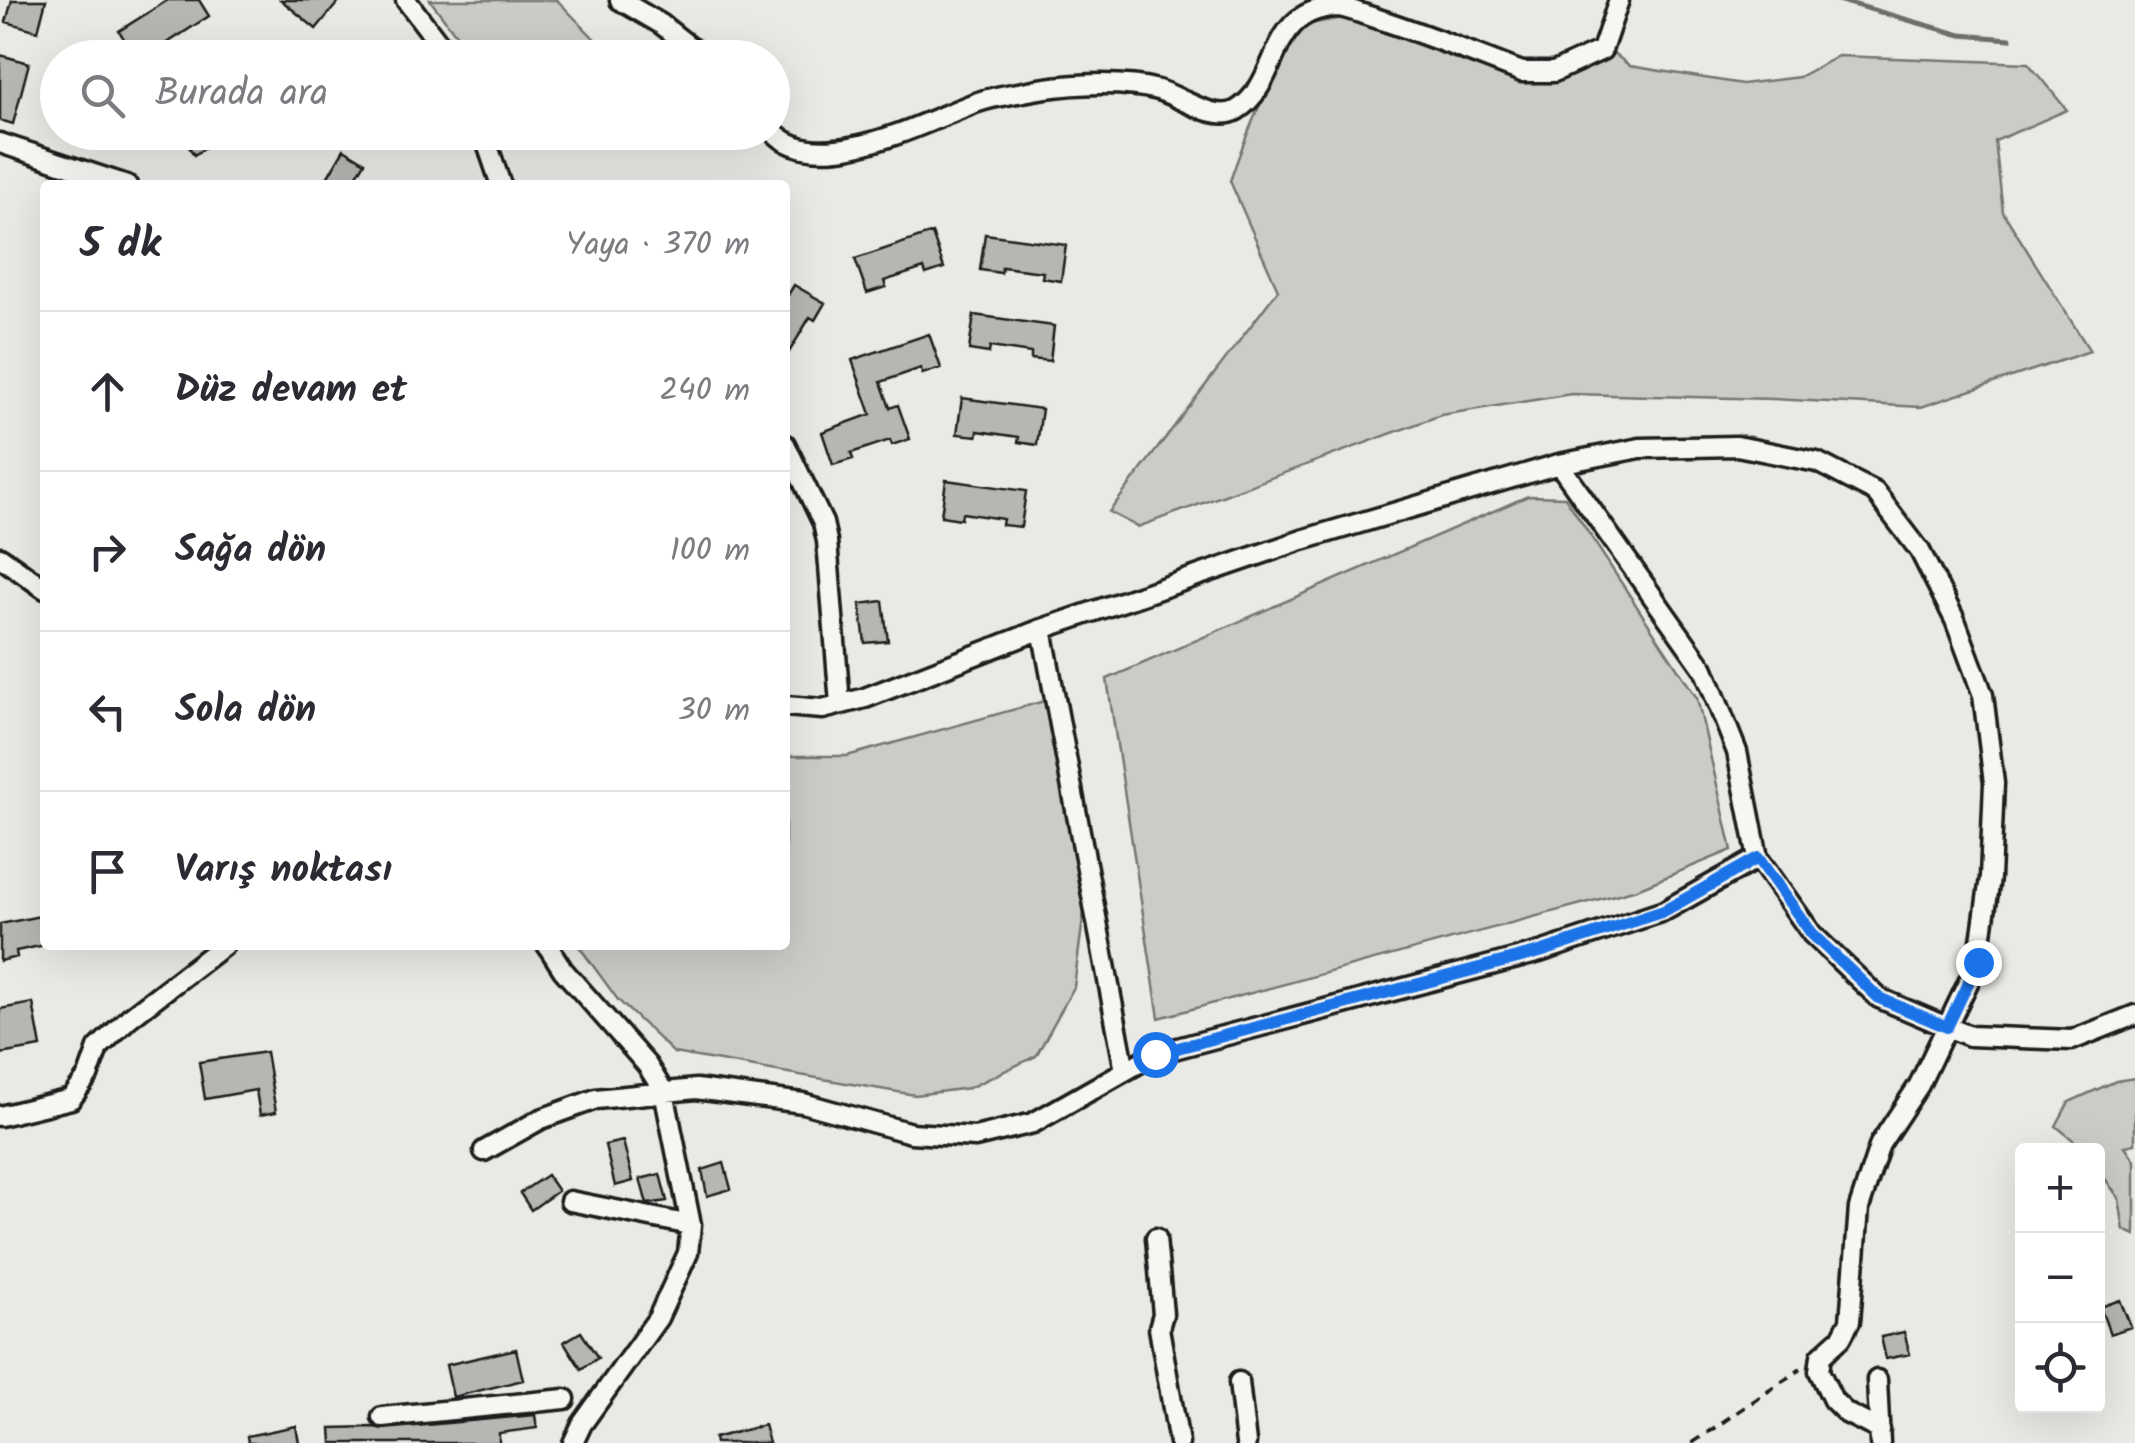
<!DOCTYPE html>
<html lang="tr">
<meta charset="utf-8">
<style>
:root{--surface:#fff;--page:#f2f2f3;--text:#2b2b33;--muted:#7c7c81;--line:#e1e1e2}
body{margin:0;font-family:Kalam,sans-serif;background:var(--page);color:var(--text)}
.controls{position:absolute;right:30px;bottom:30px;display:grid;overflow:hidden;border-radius:10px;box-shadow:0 10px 40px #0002}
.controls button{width:90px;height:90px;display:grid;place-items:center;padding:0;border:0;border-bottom:2px solid var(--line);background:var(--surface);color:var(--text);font:50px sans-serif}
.stop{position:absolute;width:30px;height:30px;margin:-22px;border:8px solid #1a73e8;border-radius:50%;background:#fff}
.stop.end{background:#1a73e8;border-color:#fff;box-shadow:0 2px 10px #0008}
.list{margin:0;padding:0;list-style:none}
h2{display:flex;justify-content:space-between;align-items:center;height:130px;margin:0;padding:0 40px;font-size:42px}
h2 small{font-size:32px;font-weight:400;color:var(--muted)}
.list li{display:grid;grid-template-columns:65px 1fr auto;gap:30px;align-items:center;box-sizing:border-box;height:160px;padding:0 40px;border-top:2px solid var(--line)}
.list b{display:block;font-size:38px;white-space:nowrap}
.list em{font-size:32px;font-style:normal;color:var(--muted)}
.icon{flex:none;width:55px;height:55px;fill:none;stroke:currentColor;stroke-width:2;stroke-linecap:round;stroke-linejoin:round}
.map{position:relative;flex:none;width:2135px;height:1443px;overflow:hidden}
.search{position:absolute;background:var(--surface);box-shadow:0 10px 40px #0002;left:40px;top:40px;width:750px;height:110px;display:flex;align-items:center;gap:25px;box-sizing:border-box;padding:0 35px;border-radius:55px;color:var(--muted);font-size:38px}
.panel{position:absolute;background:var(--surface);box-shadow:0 10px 40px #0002;left:40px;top:180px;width:750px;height:770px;border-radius:10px}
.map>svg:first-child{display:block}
.green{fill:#cbcbc7;stroke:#747472;stroke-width:2.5}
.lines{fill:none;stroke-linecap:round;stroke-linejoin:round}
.stream{stroke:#6d6d6c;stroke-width:5}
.building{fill:#b6b6b3;stroke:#1c1c1c;stroke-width:2.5}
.minor-casing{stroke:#1c1c1c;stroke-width:25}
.path{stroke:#1c1c1c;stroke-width:4;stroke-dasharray:10 8;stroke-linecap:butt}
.minor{stroke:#f6f6f2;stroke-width:18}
.route{stroke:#1a73e8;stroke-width:12}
</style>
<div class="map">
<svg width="2135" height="1443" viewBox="0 0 2135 1443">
<rect width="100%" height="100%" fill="#e9e9e5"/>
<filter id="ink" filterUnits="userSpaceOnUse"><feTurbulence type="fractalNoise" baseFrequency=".01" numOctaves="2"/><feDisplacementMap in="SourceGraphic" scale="20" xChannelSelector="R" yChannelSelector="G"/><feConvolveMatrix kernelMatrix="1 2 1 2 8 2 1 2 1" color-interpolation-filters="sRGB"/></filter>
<g filter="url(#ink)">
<path class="green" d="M430,0H557L612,57H473Z
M1352,16L1523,76L1603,45L1630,66L1742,84L1799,77L1838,56L2028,63L2067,110L1995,141L2003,212L2090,351L1921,407L1773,399L1571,394L1441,415L1138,527L1109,512L1278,290L1230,181C1248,128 1272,71 1305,25Z
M1528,496L1565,497L1697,698L1732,850L1637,889L1159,1018L1107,679Z
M1048,700L1086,896L1074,987L1036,1056L969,1088L915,1095L674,1053L618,1000L578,945H785V756H847Z
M2135,1078V1144L2125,1146L2135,1161V1235L2124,1230L2119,1199L2098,1168V1150H2085L2056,1126L2069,1102L2116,1081Z"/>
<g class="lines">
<path class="stream" d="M1838,0L1961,35L2010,39"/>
</g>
<path class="building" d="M12,0H46L38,31L6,22Z
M168,0H199L209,16L144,58H136L119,31Z
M281,0H340L316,29Z
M0,55L29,63L13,124L0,120Z
M180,132H230L194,155Z
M344,149L365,162L351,185H323Z
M932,233L944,268L926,274L924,268L884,281L886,287L867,293L855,259Z
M985,234L1066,245L1061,281L1042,278L1043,272L1002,267L1001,273L980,270Z
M794,285L825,303L815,320L810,317L785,359V300Z
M974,315L1054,326L1050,361L1031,359V353L990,347L989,353L969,350Z
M929,334L941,368L922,374L921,368L881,382L890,408L898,405L910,439L892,445L890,440L851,453L853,459L833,465L822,432L871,414L852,360Z
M962,398L1042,409L1037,445L1018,442L1019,437L978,431L977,436L957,434Z
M946,480L1026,491L1021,527L1002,525L1003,519L962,513L961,519L941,516Z
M883,601L888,641L865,643L860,604Z
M45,915V945L16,951L17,957L0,961V924Z
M33,1003L41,1047L0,1054V1009Z
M266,1052L276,1112L260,1115L256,1090L205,1099L199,1062Z
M623,1141L633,1181L615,1186L605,1145Z
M724,1163L731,1189L707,1196L702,1170Z
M660,1174L667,1201L647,1204L640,1179Z
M547,1175L558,1191L531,1210L520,1193Z
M2120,1300L2131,1327L2110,1334L2100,1307Z
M581,1332L598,1358L581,1369L564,1342Z
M1904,1332L1910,1354L1886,1359L1881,1337Z
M516,1349L523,1380L453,1397L446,1365Z
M535,1415L537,1428L499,1433V1443H332L331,1428L374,1427L383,1429Z
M764,1425L769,1443H715L714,1438Z
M296,1426L299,1443H248L247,1436Z"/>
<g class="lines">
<defs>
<path id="minor" d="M406,0L450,58
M620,0L661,24L704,58
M772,130C817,181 927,120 978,102C992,97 1008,95 1023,92C1061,84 1120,80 1158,90C1180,96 1215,123 1237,110C1283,81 1266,10 1336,7C1347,7 1361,14 1372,17C1423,33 1472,53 1522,72H1554L1602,50L1619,0
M483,132L501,185
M0,143L127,185
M785,444L823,523L827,541L840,704
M1559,464L1640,448L1737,446L1817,462L1875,492L1920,551L1955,620L1983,695L1994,783L1990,878L1978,962L1919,1085L1880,1144L1859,1208L1850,1321L1841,1338L1821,1356L1819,1371L1833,1400L1846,1413L1880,1430
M0,557L45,589
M1042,629L1125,1071
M1758,858L1812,934L1879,998L1947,1027L1970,1036L2072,1040L2135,1015
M547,945L563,970L647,1065L664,1092L691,1225L688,1253L658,1318L582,1424L573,1443
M0,1116L71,1099L88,1076L98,1048L129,1018L224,945
M484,1151L541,1119L596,1099L696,1089L803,1103L911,1133L975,1137L1033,1123L1155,1054L1540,952L1664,911L1758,858L1737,752L1704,669L1559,464L1302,540L1042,629L865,698L823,709L785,706
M570,1201L691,1225
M1156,1238L1163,1314L1159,1328L1179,1443
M1877,1380L1880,1443
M1239,1382L1246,1443
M382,1417L565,1399"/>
</defs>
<use href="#minor" class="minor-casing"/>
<path class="path" d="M1692,1443L1801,1369"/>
<use href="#minor" class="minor"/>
</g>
</g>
<g class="lines" filter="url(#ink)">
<path class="route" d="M1155,1054L1540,952L1664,911L1758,858L1812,934L1879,998L1947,1027L1978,962"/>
</g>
</svg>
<div class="controls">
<button>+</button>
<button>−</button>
<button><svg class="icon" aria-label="locate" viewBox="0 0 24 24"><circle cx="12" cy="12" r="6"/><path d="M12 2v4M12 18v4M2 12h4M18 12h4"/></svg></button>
</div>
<div class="stop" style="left:1155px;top:1054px"></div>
<div class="stop end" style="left:1978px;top:962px"></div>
<div class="search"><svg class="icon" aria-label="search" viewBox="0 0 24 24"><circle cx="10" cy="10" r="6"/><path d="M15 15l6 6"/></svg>Burada ara</div>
<section class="panel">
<h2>5 dk<small>Yaya · 370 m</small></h2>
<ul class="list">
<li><svg class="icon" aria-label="ahead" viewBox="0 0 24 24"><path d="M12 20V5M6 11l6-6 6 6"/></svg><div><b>Düz devam et</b></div><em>240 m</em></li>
<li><svg class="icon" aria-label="right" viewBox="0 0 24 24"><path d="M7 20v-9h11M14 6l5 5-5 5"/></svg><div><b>Sağa dön</b></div><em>100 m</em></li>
<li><svg class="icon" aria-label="left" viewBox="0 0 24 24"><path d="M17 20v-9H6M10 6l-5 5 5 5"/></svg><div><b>Sola dön</b></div><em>30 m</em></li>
<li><svg class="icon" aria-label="arrive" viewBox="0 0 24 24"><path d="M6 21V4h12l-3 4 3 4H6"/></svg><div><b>Varış noktası</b></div></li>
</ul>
</section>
</div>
